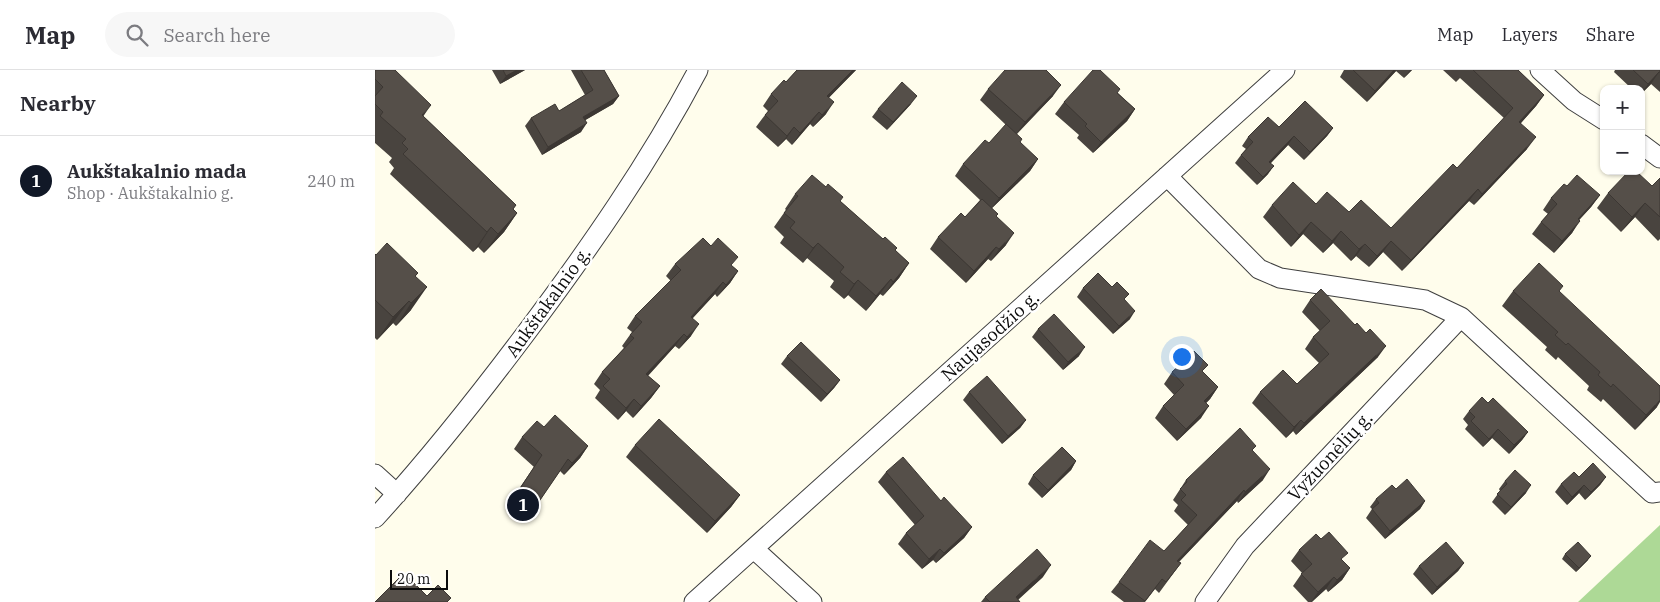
<!DOCTYPE html>
<meta charset="utf-8">
<style>
:root{--surface:#fff;--page:#f7f7f7;--text:#2b2b33;--muted:#7c7c81;--line:#e1e1e2;--accent:#111827}
body{margin:0;font-family:"IBM Plex Serif",serif;background:var(--page);color:var(--text)}
.controls{position:absolute;right:15px;top:15px;display:grid;overflow:hidden;border-radius:10px;box-shadow:0 1px 4px #0004}
.controls button{width:45px;height:45px;display:grid;place-items:center;padding:0;border:0;border-bottom:1px solid var(--line);background:var(--surface);color:var(--text);font:25px sans-serif}
.scale{position:absolute;left:15px;bottom:12px;width:58px;box-sizing:border-box;padding-left:5px;border:2px solid #0c0c0c;border-top:0;font-size:14px;line-height:18px;white-space:nowrap;color:#0c0c0c;-webkit-text-stroke:4px #fff;paint-order:stroke}
.you{position:absolute;left:806px;top:286px;width:18px;height:18px;margin:-12px;border:4px solid #fff;border-radius:50%;background:#1a73e8;box-shadow:0 0 0 8px #1a73e833}
.badge{display:grid;place-items:center;width:32px;height:32px;border-radius:50%;background:var(--accent);color:#fff;font-size:16px;font-weight:700}
.pin{position:absolute;translate:-50% -50%;border:2px solid #fff;box-shadow:0 1px 5px #0006}
.list{margin:0;padding:0;list-style:none}
h2{display:flex;justify-content:space-between;align-items:center;height:65px;margin:0;padding:0 20px;font-size:21px}
h2 small{font-size:16px;font-weight:400;color:var(--muted)}
.list li{display:grid;grid-template-columns:32px 1fr auto;gap:15px;align-items:center;box-sizing:border-box;height:90px;padding:0 20px;border-top:1px solid var(--line)}
.list b{display:block;font-size:19px;white-space:nowrap}
.list p{margin:0;font-size:16px;white-space:nowrap;color:var(--muted)}
.list em{font-size:16px;font-style:normal;color:var(--muted)}
.icon{flex:none;width:28px;height:28px;fill:none;stroke:currentColor;stroke-width:2;stroke-linecap:round;stroke-linejoin:round}
.map{position:relative;flex:none;width:1285px;height:532px;overflow:hidden}
header{display:flex;align-items:center;gap:30px;box-sizing:border-box;height:70px;padding:0 25px;background:var(--surface);border-bottom:1px solid var(--line)}
header strong{font-size:24px}
nav{display:flex;gap:28px;margin-inline-start:auto;font-size:18px}
.search{width:350px;height:45px;background:var(--page);display:flex;align-items:center;gap:12px;box-sizing:border-box;padding:0 18px;border-radius:28px;color:var(--muted);font-size:19px}
main{display:flex}
aside{flex:1;background:var(--surface)}
.map>svg:first-child{display:block}
.forest{fill:#add996}
.lines{fill:none;stroke-linecap:round;stroke-linejoin:round}
.minor-casing{stroke:#3f3f3f;stroke-width:21}
.minor{stroke:#fff;stroke-width:19}
.wall{fill:#49443f}
.shaded-wall{fill:#3c3733}
.building{fill:#554f49;stroke:#3c3733}
.labels{text-anchor:middle;dominant-baseline:central;stroke-width:5;stroke-linejoin:round;paint-order:stroke}
.street-label{font-size:18px;fill:#0c0c0c;stroke:#fff}
</style>
<header>
<strong>Map</strong>
<div class="search"><svg class="icon" aria-label="search" viewBox="0 0 24 24"><circle cx="10" cy="10" r="6"/><path d="M15 15l6 6"/></svg>Search here</div>
<nav><a>Map</a><a>Layers</a><a>Share</a></nav>
</header>
<main>
<aside>
<h2>Nearby<small></small></h2>
<ul class="list">
<li><span class="badge">1</span><div><b>Aukštakalnio mada</b><p>Shop · Aukštakalnio g.</p></div><em>240 m</em></li>
</ul>
</aside>
<div class="map">
<svg width="1285" height="532" viewBox="0 0 1285 532">
<rect width="100%" height="100%" fill="#fffdec"/>
<path class="forest" d="M1285,455V532H1203Z"/>
<g class="lines">
<defs>
<path id="minor" d="M1165,0L1199,31L1229,50
M1266,74L1285,88
M792,106L884,199L905,208L1050,230L1086,247L1277,423L1285,422
M0,404L22,424
M0,448C54,389 103,327 151,263C214,179 274,93 323,0
M379,479L437,532
M319,532L910,0
M830,532L870,476L1086,247"/>
</defs>
<use href="#minor" class="minor-casing"/>
<use href="#minor" class="minor"/>
</g>
<path class="wall" d="M0,0L141,135L138,139L142,143L129,162L109,183L103,177L98,182L15,104L19,98L14,92L17,88L0,73Z
M117,0H150L125,14Z
M196,0H229L244,26L238,34L210,50L206,62L167,85L150,56L156,48L184,41L210,25Z
M422,0H481L454,27L451,44L438,57L435,54L417,75L411,69L403,77L381,57L393,41L388,36L396,24L411,12Z
M969,0H1037L1029,8L1021,1L992,32L965,7Z
M1068,0H1143L1169,25L1161,36L1146,53L1152,79L1099,135L1094,131L1027,201L1008,182L994,197L981,186L976,191L958,173L948,183L928,164L916,177L888,147L897,135L941,134L974,142L1016,158L1082,98L1129,48L1085,8L1081,12Z
M1240,0H1285V22L1276,14L1266,24V19H1257L1239,2Z
M613,19L678,26L642,64L645,73L663,89L655,101L617,138L621,147L631,175L616,191L613,189L591,213L555,179L563,167L590,147L605,130L580,106L588,94L614,73L631,55L605,30Z
M743,23L760,39L752,51L718,83L702,68L704,65L680,44L689,32Z
M536,34L512,60L497,47L503,39Z
M904,57L958,58L952,66L929,90L913,75L896,93L893,104L882,115L860,93L866,85L871,79L867,76L873,67Z
M1285,108V169L1283,171L1260,147L1246,162L1222,138L1233,123L1277,116Z
M1192,116L1225,125L1216,137L1204,150L1197,163L1179,183L1157,164L1166,152L1173,144L1168,140L1176,128Z
M420,124L465,131L534,193L524,208L508,226L505,224L491,241L473,225L469,229L455,217L459,211L432,188L428,193L405,173L409,167L399,157L411,140L410,139Z
M0,184L43,203L40,207L36,240L21,256L18,253L2,270L0,268Z
M300,194L357,196L363,201L355,213L342,227L340,224L318,248L316,266L304,279L300,276L273,306L285,316L276,328L258,348L251,341L243,350L220,328L225,320L219,314L227,302L249,278L247,276L257,262L252,258L260,246L296,211L291,206Z
M737,217L750,230L755,249L738,264L702,227L708,218Z
M1138,221L1184,222L1282,337L1260,360L1228,329L1226,332L1212,320L1214,316L1183,287L1181,290L1170,280L1172,277L1127,236Z
M935,230L1003,287L921,365L918,361L911,368L877,333L885,322L922,314L944,293L930,279L938,267L945,261L927,242Z
M663,259L704,286L688,300L657,267Z
M412,286L465,310L459,318L446,332L406,294Z
M797,302H828L843,317L835,329L831,333L826,348L802,371L780,348L788,336L799,325L789,314Z
M594,322L651,350L645,358L627,374L588,330Z
M1113,333L1153,362L1147,370L1134,384L1117,368L1108,377L1090,359L1093,355L1088,349L1094,341Z
M169,357L213,376L205,388L189,405L185,401L153,447L133,435L159,397L139,379L147,367Z
M260,375L365,425L356,437L332,463L251,387Z
M878,381L888,410L863,433L862,431L804,492L806,493L784,523L780,519L770,532H749L736,522L744,512L789,481L813,455L799,441L803,435L798,430L811,410Z
M701,391L696,400L667,428L653,414L658,405Z
M511,402L566,431L597,457L589,468L561,493L558,490L547,499L523,474L531,463L540,455L503,412Z
M1204,407H1231L1225,415L1210,430L1204,423L1192,435L1180,422L1186,414Z
M1130,411L1151,423L1130,445L1117,432L1125,421L1124,419Z
M1001,429L1050,431L1045,439L1010,469L991,448L997,439L995,437Z
M924,480L968,491L975,498L967,510L953,522L951,519L937,532H933L918,516L927,503L916,491Z
M1190,484L1213,490L1201,502L1187,489Z
M1089,493L1083,501L1057,525L1038,504L1044,496Z
M668,507L643,530L645,532H606L610,527Z"/>
<path class="shaded-wall" d="M142,0H150L125,14L131,6Z
M478,0H481L444,38L452,26Z
M1019,0H1022L992,32L1000,21Z
M1035,0H1037L1029,8Z
M1284,2L1276,14L1266,24L1273,14Z
M686,15L678,26L641,64L650,52Z
M1169,25L1161,36L1136,64L1144,52Z
M244,26L238,34L202,55L208,47Z
M542,26L536,34L512,60L518,52Z
M459,32L451,44L438,57L447,45Z
M56,35L43,54L47,45Z
M760,39L752,51L718,83L726,72Z
M444,42L435,54L417,75L425,63Z
M212,53L206,62L167,85L173,77Z
M419,57L411,69L403,77L412,66Z
M958,58L952,66L929,90L935,82Z
M919,66L913,75L889,100L894,92Z
M1161,67L1152,79L1099,135L1107,124Z
M663,89L655,101L616,139L624,128Z
M899,96L893,104L882,115L888,107Z
M1103,119L1094,131L1027,201L1036,190Z
M1225,125L1216,137L1194,161L1203,149Z
M1270,133L1260,147L1246,162L1257,147Z
M142,143L129,162L109,183L123,164Z
M1205,151L1197,163L1179,183L1187,171Z
M936,152L928,164L916,177L924,165Z
M116,157L103,177L98,182L112,162Z
M966,161L958,173L948,183L957,171Z
M639,163L631,175L616,191L624,179Z
M1016,171L1008,182L994,197L1002,186Z
M443,173L432,188L428,193L438,178Z
M990,174L981,186L976,191L984,179Z
M621,177L613,189L591,213L599,201Z
M534,193L524,208L508,226L518,212Z
M363,201L355,213L342,227L351,215Z
M516,209L505,224L491,241L501,226Z
M483,210L473,225L469,229L479,214Z
M348,212L340,224L308,258L316,247Z
M52,217L36,240L21,256L36,233Z
M34,231L18,253L2,270L18,247Z
M760,241L755,249L738,264L744,256Z
M324,254L316,266L304,279L312,267Z
M309,264L300,276L263,316L271,304Z
M1011,276L1003,287L921,365L929,353Z
M710,277L704,286L688,300L693,292Z
M465,310L459,318L446,332L452,324Z
M285,316L276,328L258,348L266,336Z
M843,317L835,329L821,343L829,331Z
M259,329L251,341L243,350L251,338Z
M1285,330V332L1282,337L1260,360L1271,345Z
M834,336L826,348L802,371L811,359Z
M651,350L645,358L627,374L633,366Z
M926,350L918,361L911,368L919,357Z
M1123,359L1117,368L1108,377L1114,369Z
M1153,362L1147,370L1134,384L1139,375Z
M213,376L205,388L189,405L197,393Z
M701,391L696,400L667,428L673,420Z
M895,399L888,410L863,433L870,422Z
M1231,407L1225,415L1210,430L1216,422Z
M1156,415L1151,423L1130,445L1136,437Z
M1209,415L1204,423L1192,435L1197,427Z
M869,420L862,431L795,501L802,491Z
M365,425L356,437L332,463L340,451Z
M1050,431L1045,439L1010,469L1015,461Z
M597,457L589,468L561,493L569,483Z
M565,479L558,490L547,499L554,489Z
M1216,486L1213,490L1201,502L1204,498Z
M1089,493L1083,501L1057,525L1062,517Z
M676,495L668,507L640,532L641,527Z
M975,498L967,510L953,522L962,510Z
M959,507L951,519L936,532L943,522Z"/>
<path class="building" d="M0,0H20L56,35L47,45L141,135L138,139L142,143L123,164L116,157L112,162L28,84L33,79L27,73L31,69L5,46L8,42L0,34V26L8,17L0,9Z
M128,0H142L131,6Z
M206,0H229L244,26L208,47L212,53L173,77L156,48L180,34L184,41L218,20Z
M422,0H478L452,26L459,32L447,45L444,42L425,63L419,57L412,66L390,45L403,31L396,24L409,10L411,12Z
M630,0H671L686,15L650,52L613,19Z
M718,0H725L745,19L742,23L760,39L726,72L710,56L712,54L689,32Z
M978,0H1019L1000,21Z
M1098,0H1143L1169,25L1144,52L1161,67L1107,124L1103,119L1036,190L1016,171L1002,186L990,174L984,179L966,161L957,171L936,152L924,165L897,135L918,112L941,134L952,122L974,142L986,130L1016,158L1078,94L1082,98L1138,38Z
M1258,0H1285V2H1284L1273,14Z
M527,12L542,26L518,52L503,39Z
M930,31L958,58L935,82L919,66L894,92L899,96L888,107L866,85L878,72L873,67L893,47L904,57Z
M631,54L647,69L645,72L663,89L624,128L588,94L610,70L614,73Z
M1254,101H1261L1277,116L1285,108V147L1270,133L1257,147L1233,123Z
M437,105L451,117L453,114L468,127L465,131L508,169L510,167L522,178L520,180L534,193L518,212L516,209L501,226L483,210L479,214L465,202L469,197L443,173L438,178L415,158L420,152L409,143L423,126L420,124Z
M1202,105L1225,125L1203,149L1205,151L1187,171L1166,152L1182,134L1176,128L1189,114L1192,116Z
M607,129L623,144L621,146L639,163L624,179L621,177L599,201L563,167L586,143L590,147Z
M328,168L336,176L343,168L363,187L356,195L363,201L351,215L348,212L316,247L324,254L312,267L309,264L271,304L285,316L266,336L259,329L251,338L228,316L235,309L227,302L259,268L255,265L267,252L260,246L306,200L300,194Z
M12,173L43,203L40,206L52,217L36,233L34,231L18,247L0,230V184L1,185Z
M1164,193L1188,216L1184,221L1285,316V330L1271,345L1238,314L1236,317L1223,305L1225,302L1193,273L1191,275L1180,265L1183,262L1138,221Z
M723,203L737,217L742,212L754,224L749,229L760,241L744,256L708,218Z
M946,219L980,255L982,253L991,263L995,259L1011,276L929,353L926,350L919,357L885,322L908,300L922,314L954,284L938,267L955,251L935,230Z
M679,244L710,277L693,292L663,259Z
M426,272L465,310L452,324L412,286Z
M819,281L833,295L827,301L843,317L829,331L834,336L811,359L788,336L809,315L797,302Z
M612,306L651,350L633,366L594,322Z
M1107,327L1113,333L1118,328L1153,362L1139,375L1123,359L1114,369L1096,351L1100,347L1094,341Z
M180,345L213,376L197,393L193,389L161,436L142,423L167,385L147,367L162,351L169,357Z
M284,349L365,425L340,451L260,375Z
M865,358L881,376L877,380L895,399L870,422L869,420L802,491L806,493L791,512L787,509L770,531L744,512L775,470L789,481L822,445L806,430L811,425L805,419L812,412L811,410Z
M687,377L701,391L673,420L658,405Z
M528,387L566,431L569,427L597,457L569,483L565,479L554,489L531,463L549,446L511,402Z
M1218,393L1231,407L1216,422L1209,415L1197,427L1186,414L1199,402L1204,407Z
M1140,400L1156,415L1136,437L1122,424L1132,414L1130,411Z
M1032,409L1050,431L1015,461L997,439L1004,433L1001,429L1017,415L1021,419Z
M954,462L973,483L966,489L975,498L962,510L959,507L943,522L926,504L937,494L924,480L941,464L946,469Z
M1071,472L1089,493L1062,517L1044,496Z
M1203,472L1216,486L1204,498L1190,484Z
M662,479L676,495L641,527L645,532H615L610,527Z
M29,503L52,526L63,515L76,528L72,532H0Z"/>
<g class="labels">
<g class="street-label">
<text transform="translate(173 232) rotate(-54)">Aukštakalnio g.</text>
<text transform="translate(615 266) rotate(-42)">Naujasodžio g.</text>
<text transform="translate(955 386) rotate(-47)">Vyžuonėlių g.</text>
</g>
</g>
</svg>
<div class="controls">
<button>+</button>
<button>−</button>
</div>
<div class="scale">20 m</div>
<div class="you"></div>
<div class="pin badge" style="left:148px;top:435px">1</div>
</div>
</main>
